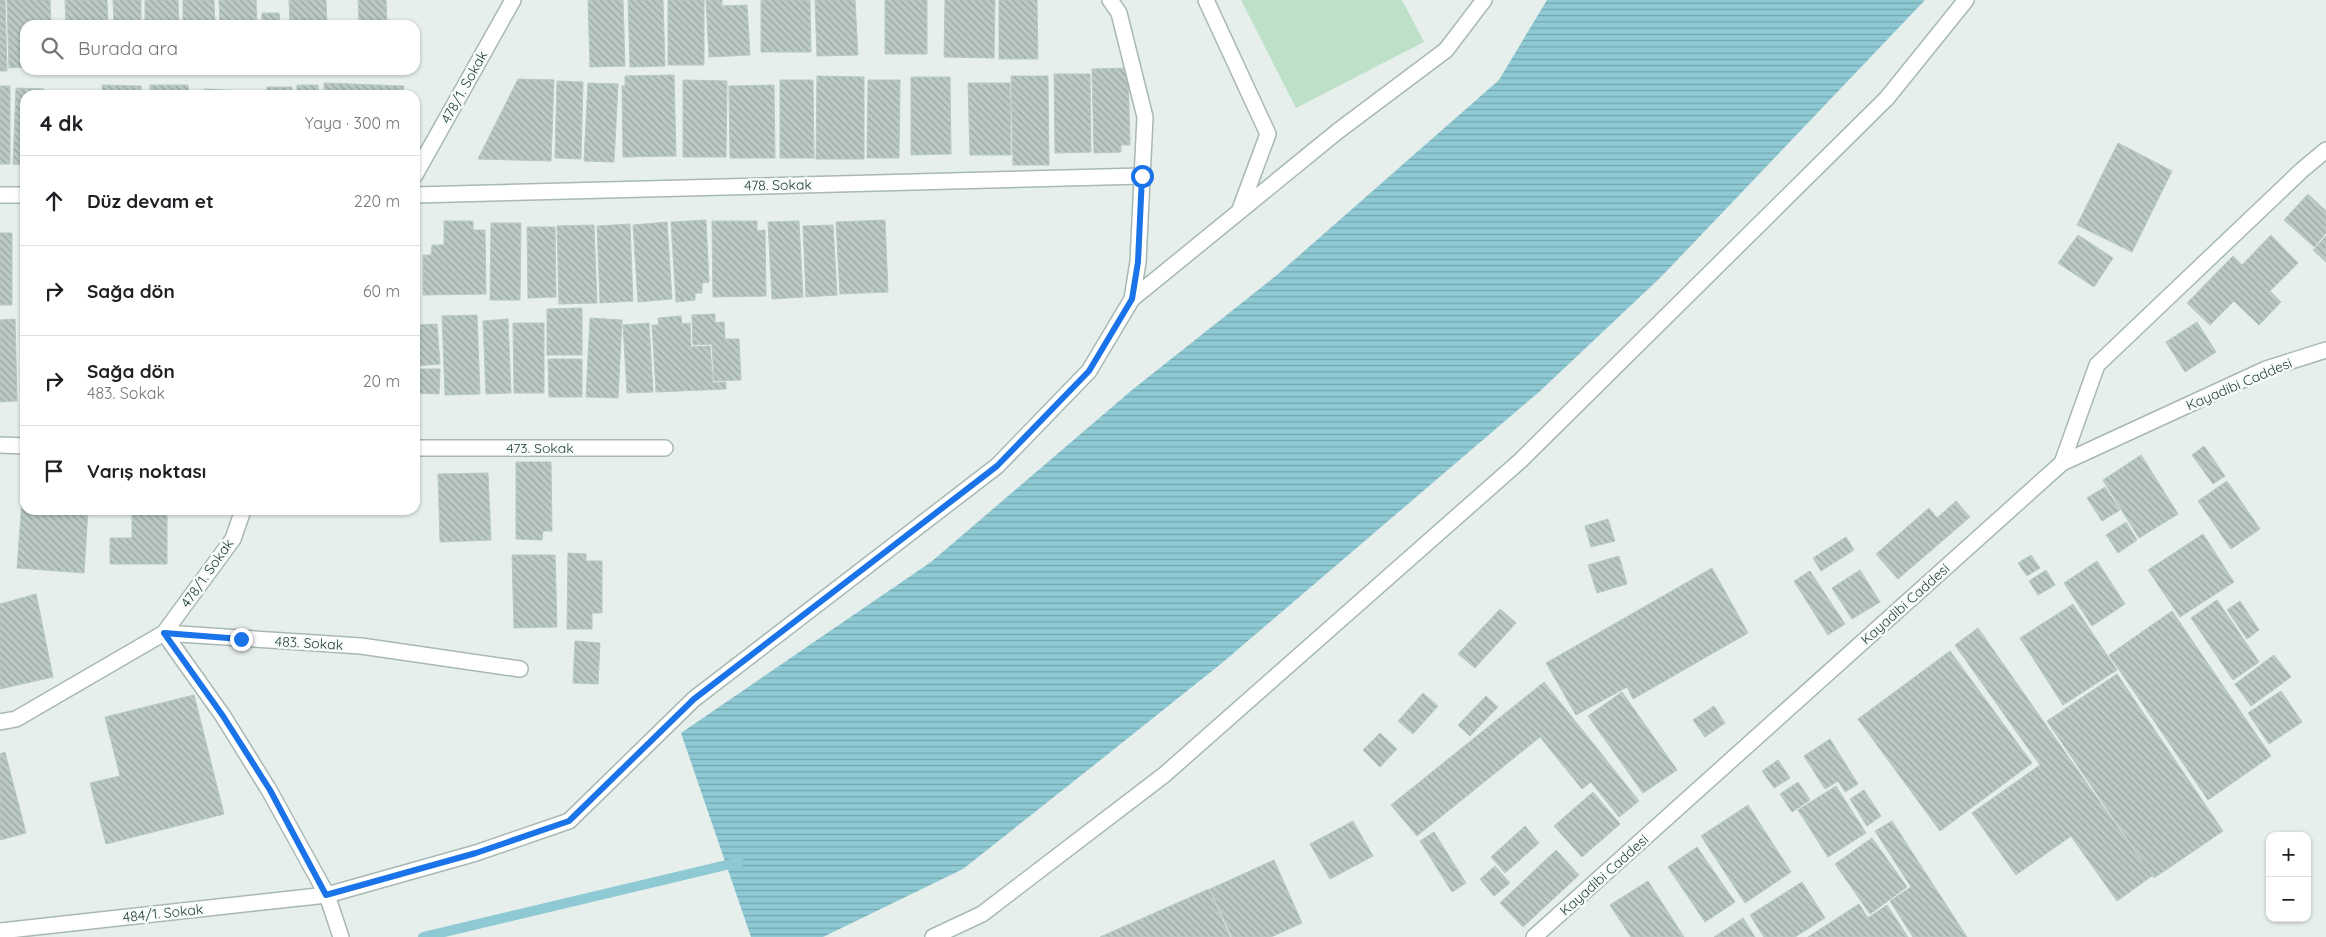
<!DOCTYPE html>
<html lang="tr">
<meta charset="utf-8">
<style>
:root{--surface:#fff;--page:#f6f6f6;--text:#202124;--muted:#757577;--line:#e0e0e0}
body{margin:0;font-family:Quicksand,sans-serif;background:var(--page);color:var(--text)}
.controls{position:absolute;right:15px;bottom:15px;display:grid;overflow:hidden;border-radius:10px;box-shadow:0 1px 4px #0004}
.controls button{width:45px;height:45px;display:grid;place-items:center;padding:0;border:0;border-bottom:1px solid var(--line);background:var(--surface);color:var(--text);font:25px sans-serif}
.stop{position:absolute;width:15px;height:15px;margin:-11px;border:4px solid #1a73e8;border-radius:50%;background:#fff}
.stop.end{background:#1a73e8;border-color:#fff;box-shadow:0 1px 5px #0008}
.list{margin:0;padding:0;list-style:none}
h2{display:flex;justify-content:space-between;align-items:center;height:65px;margin:0;padding:0 20px;font-size:21px}
h2 small{font-size:16px;font-weight:400;color:var(--muted)}
.list li{display:grid;grid-template-columns:32px 1fr auto;gap:15px;align-items:center;box-sizing:border-box;height:90px;padding:0 20px;border-top:1px solid var(--line)}
.list b{display:block;font-size:19px;white-space:nowrap}
.list p{margin:0;font-size:16px;white-space:nowrap;color:var(--muted)}
.list em{font-size:16px;font-style:normal;color:var(--muted)}
.icon{flex:none;width:28px;height:28px;fill:none;stroke:currentColor;stroke-width:2;stroke-linecap:round;stroke-linejoin:round}
.map{position:relative;flex:none;width:2326px;height:937px;overflow:hidden}
.search{position:absolute;background:var(--surface);box-shadow:0 1px 4px #0004;left:20px;top:20px;width:400px;height:55px;display:flex;align-items:center;gap:12px;box-sizing:border-box;padding:0 18px;border-radius:15px;color:var(--muted);font-size:19px}
.panel{position:absolute;background:var(--surface);box-shadow:0 1px 4px #0004;left:20px;top:90px;width:400px;height:425px;border-radius:15px}
.map>svg:first-child{display:block}
.green{fill:#bfe0c8}
.water{fill:url(#water-rules)}
.lines{fill:none;stroke-linecap:round;stroke-linejoin:round}
.stream{stroke:#8ec9d4;stroke-width:10}
.building{fill:url(#building-back-hatch);stroke:#b8c9c2}
.minor-casing{stroke:#a8b8b2;stroke-width:18}
.tertiary-casing{stroke:#a8b8b2;stroke-width:18}
.minor{stroke:#fff;stroke-width:15}
.tertiary{stroke:#fff;stroke-width:15}
.route{stroke:#1a73e8;stroke-width:6}
.labels{text-anchor:middle;dominant-baseline:central;stroke-width:5;stroke-linejoin:round;paint-order:stroke}
.street-label{font-size:14px;fill:#24423a;stroke:#f7fbf9}
</style>
<div class="map">
<svg width="2326" height="937" viewBox="0 0 2326 937">
<defs>
<pattern id="water-rules" width="6" height="5" patternUnits="userSpaceOnUse" patternTransform="scale(1.25)"><rect width="6" height="5" fill="#8ec9d4"/><path d="M0 2.5h6" fill="none" stroke="#74a5ad"/></pattern>
<pattern id="building-back-hatch" width="6" height="6" patternUnits="userSpaceOnUse" patternTransform="scale(1.25)"><rect width="6" height="6" fill="#bbcac4"/><path d="M-1 5l2 2M0 0l6 6M5-1l2 2" fill="none" stroke="#98a6a0"/></pattern>
</defs>
<rect width="100%" height="100%" fill="#e6efeb"/>
<path class="green" d="M1241,0H1402L1424,42L1296,108Z"/>
<path class="water" d="M1547,0H1925L1661,277L1539,392L1222,663L1098,762L963,869L823,937H751L681,733L931,562L1132,390L1277,275L1499,80Z"/>
<g class="lines">
<path class="stream" d="M423,937L739,862"/>
</g>
<path class="building" d="M0,0H5L7,71H0Z
M7,0H50L51,25H25V67L9,68Z
M65,0H107L108,25H66Z
M113,0H141V25H114Z
M145,0H178L179,25H145Z
M183,0H214L215,25H183Z
M219,0H256L257,25H220Z
M289,0H326L327,25H290Z
M358,0H386L387,25H359Z
M588,0H623L625,66L590,67Z
M628,0H663L665,66L630,67Z
M668,0H704V65H668Z
M706,0H722V6L747,5L750,55L709,57Z
M761,0H810L811,52H761Z
M815,0H855L858,55L817,56Z
M885,0H927V54H885Z
M945,0H995L994,58L944,57Z
M999,0H1037L1038,59H999Z
M262,13H279L280,25H262Z
M1128,68L1130,145H1121V152L1094,153L1092,69Z
M1054,74H1090L1091,152L1055,153Z
M674,75L676,156L623,157L622,86H625V76Z
M817,76L864,77V159H816Z
M1011,76H1048L1049,165H1013Z
M911,77H950L951,154L911,155Z
M518,79L554,80L551,161L478,159Z
M683,80L727,81L726,157H683Z
M780,80H813L814,158H780Z
M868,80H900L899,158H867Z
M557,81L583,82L581,159L555,158Z
M324,83L404,86L402,95H324Z
M588,83L618,84L614,162L584,161Z
M968,83H1010L1011,155H970Z
M102,85L141,86V95H103Z
M150,85H188L189,95H150Z
M297,85H318V95H297Z
M774,85L775,158H730L729,86Z
M0,86H10V164H0Z
M267,87H292V95H267Z
M16,88L44,89L43,95H25V165L13,164Z
M204,89L243,91V95H204Z
M2118,143L2172,171L2132,252L2077,225Z
M2308,194L2326,211V233L2314,247L2284,220Z
M706,220L709,282L702,283V293H695V300L676,302L671,222Z
M885,220L888,292L840,294L836,222Z
M444,221H473V230H485L486,294L423,295V255H431L432,245H444Z
M712,221H757V231L765,230L766,296L713,297Z
M799,221L803,297L772,299L768,222Z
M667,222L672,299L638,302L633,225Z
M491,223H521L520,300H490Z
M630,224L633,301L600,303L597,226Z
M594,225L597,303L559,304L557,226Z
M833,225L837,295L806,297L803,226Z
M527,227H555L556,297L528,298Z
M0,233H12V305H0Z
M2078,235L2113,258L2094,287L2058,263Z
M2271,235L2298,263L2270,291L2281,302L2259,325L2234,301L2210,325L2187,303L2233,256L2242,265Z
M2326,236V262L2313,250Z
M582,308V355H547V309Z
M715,314V323L724,322L725,339H739L741,380L714,381L712,344L693,345L692,315Z
M477,315L480,394L445,395L442,316Z
M681,316L682,324L690,323L691,347L710,346L713,383L726,382V389L656,392L652,325H659L658,318Z
M590,318L622,320L618,398L586,397Z
M15,319L17,401L0,402V320Z
M508,319L511,393L486,394L483,321Z
M22,320H25L24,398Z
M2197,322L2216,352L2185,372L2166,342Z
M513,323H544V393H514Z
M649,323L653,392L627,393L623,325Z
M437,324L440,364L415,366V325Z
M548,359H582V397H549Z
M415,369H440L439,394L415,393Z
M2204,446L2225,476L2213,484L2192,455Z
M2141,455L2178,514L2139,538L2103,480Z
M516,462H551L552,531H543L542,540L516,539Z
M488,473L491,540L440,542L438,474Z
M2227,481L2260,529L2231,549L2198,501Z
M23,487H25V510H88L84,573L17,568Z
M2105,487L2120,510L2102,521L2087,498Z
M1956,501L1970,517L1898,579L1876,554L1929,508L1937,518Z
M132,510H167V564H110V538H132Z
M1608,519L1615,541L1591,547L1585,526Z
M2126,522L2137,540L2118,553L2106,535Z
M2203,534L2234,582L2180,617L2148,570Z
M1846,537L1854,550L1821,571L1813,558Z
M568,553L586,554V561H602V613H592V629H567Z
M512,555H555L557,627L514,628Z
M2031,555L2040,568L2027,576L2018,563Z
M1619,556L1627,584L1597,593L1588,565Z
M2097,561L2125,604L2092,626L2064,583Z
M1712,568L1748,633L1633,699L1627,687L1576,715L1546,663Z
M1860,570L1880,602L1852,619L1832,588Z
M2046,570L2055,585L2038,595L2029,581Z
M1810,571L1845,624L1828,635L1794,581Z
M36,594L53,677L0,689V604Z
M2217,600L2259,662L2233,680L2191,618Z
M2240,601L2259,630L2247,639L2227,610Z
M2073,604L2117,670L2063,705L2020,638Z
M1500,609L1516,623L1475,668L1458,654Z
M2172,611L2271,756L2208,800L2109,655Z
M1978,628L2152,876L2117,901L2071,836L2016,875L1972,813L2040,765L1955,645Z
M575,641L600,643L598,684L573,683Z
M1950,651L2032,763L1940,831L1858,719Z
M2274,655L2291,677L2251,706L2235,684Z
M2117,674L2223,831L2154,878L2047,721Z
M1544,682L1639,801L1619,817L1591,782L1582,789L1540,737L1417,836L1391,805Z
M2281,691L2302,722L2269,744L2248,713Z
M1622,692L1677,770L1643,793L1588,716Z
M1423,693L1438,706L1413,734L1398,721Z
M194,695L224,814L106,844L90,783L120,776L105,717Z
M1486,696L1498,707L1470,736L1458,725Z
M1714,706L1725,723L1705,737L1693,720Z
M1380,733L1397,749L1380,767L1363,750Z
M1830,739L1858,784L1845,792L1838,781L1825,789L1804,756Z
M5,752L26,833L0,840V754Z
M1778,760L1790,778L1774,788L1762,771Z
M1798,782L1810,800L1792,812L1780,794Z
M1836,786L1866,833L1828,857L1798,810Z
M1864,790L1881,816L1867,826L1850,799Z
M1593,792L1620,824L1582,857L1554,826Z
M1748,805L1791,872L1745,903L1701,836Z
M1353,821L1373,856L1330,879L1310,844Z
M1892,821L1967,937H1913L1890,901L1911,887L1875,831Z
M1525,826L1539,843L1505,873L1491,857Z
M1434,832L1466,883L1452,892L1420,841Z
M1872,838L1907,887L1870,914L1835,864Z
M1697,847L1735,902L1705,922L1668,867Z
M1556,850L1579,875L1523,927L1500,903Z
M1274,860L1302,923L1271,937H1232L1210,889Z
M1495,866L1510,883L1494,896L1480,879Z
M1648,881L1684,937H1631L1610,905Z
M1802,882L1825,918L1795,937H1764L1750,915Z
M1209,889L1230,937H1100Z
M1859,904L1868,918L1887,905L1908,937H1808Z
M1743,918L1755,937H1714Z"/>
<g class="lines">
<defs>
<path id="minor" d="M1206,0L1268,134L1239,212
M415,175L513,0
M0,195H25
M415,195L1142,176
M1132,299L1338,131L1446,50L1484,0
M0,445L25,446
M415,448H665
M2062,463L2097,365L2302,170L2326,150
M243,510L233,539L164,633L223,716L269,790L327,895L341,937
M0,722L16,719L164,633L361,646L520,669
M0,931L327,895L476,853L569,821L694,699L997,466L1089,371L1132,299L1138,262L1145,117L1119,13L1110,0
M933,937L982,914L1164,775L1520,461L1887,98L1966,0"/>
<path id="tertiary" d="M1534,937L2062,463L2266,369L2326,350"/>
</defs>
<use href="#minor" class="minor-casing"/>
<use href="#tertiary" class="tertiary-casing"/>
<use href="#minor" class="minor"/>
<use href="#tertiary" class="tertiary"/>
</g>
<g class="lines">
<path class="route" d="M241,639L164,633L223,716L270,790L326,895L476,853L569,821L694,699L997,466L1089,371L1132,299L1138,262L1142,176"/>
</g>
<g class="labels">
<g class="street-label">
<text transform="translate(464 87) rotate(-61)">478/1. Sokak</text>
<text transform="translate(778 185) rotate(-1)">478. Sokak</text>
<text transform="translate(2239 384) rotate(-23)">Kayadibi Caddesi</text>
<text x="540" y="448">473. Sokak</text>
<text transform="translate(207 573) rotate(-55)">478/1. Sokak</text>
<text transform="translate(1905 604) rotate(-42)">Kayadibi Caddesi</text>
<text transform="translate(309 643) rotate(3)">483. Sokak</text>
<text transform="translate(1604 875) rotate(-42)">Kayadibi Caddesi</text>
<text transform="translate(163 913) rotate(-6)">484/1. Sokak</text>
</g>
</g>
</svg>
<div class="controls">
<button>+</button>
<button>−</button>
</div>
<div class="stop" style="left:1142px;top:176px"></div>
<div class="stop end" style="left:241px;top:639px"></div>
<div class="search"><svg class="icon" aria-label="search" viewBox="0 0 24 24"><circle cx="10" cy="10" r="6"/><path d="M15 15l6 6"/></svg>Burada ara</div>
<section class="panel">
<h2>4 dk<small>Yaya · 300 m</small></h2>
<ul class="list">
<li><svg class="icon" aria-label="ahead" viewBox="0 0 24 24"><path d="M12 20V5M6 11l6-6 6 6"/></svg><div><b>Düz devam et</b></div><em>220 m</em></li>
<li><svg class="icon" aria-label="right" viewBox="0 0 24 24"><path d="M7 20v-9h11M14 6l5 5-5 5"/></svg><div><b>Sağa dön</b></div><em>60 m</em></li>
<li><svg class="icon" aria-label="right" viewBox="0 0 24 24"><path d="M7 20v-9h11M14 6l5 5-5 5"/></svg><div><b>Sağa dön</b><p>483. Sokak</p></div><em>20 m</em></li>
<li><svg class="icon" aria-label="arrive" viewBox="0 0 24 24"><path d="M6 21V4h12l-3 4 3 4H6"/></svg><div><b>Varış noktası</b></div></li>
</ul>
</section>
</div>
